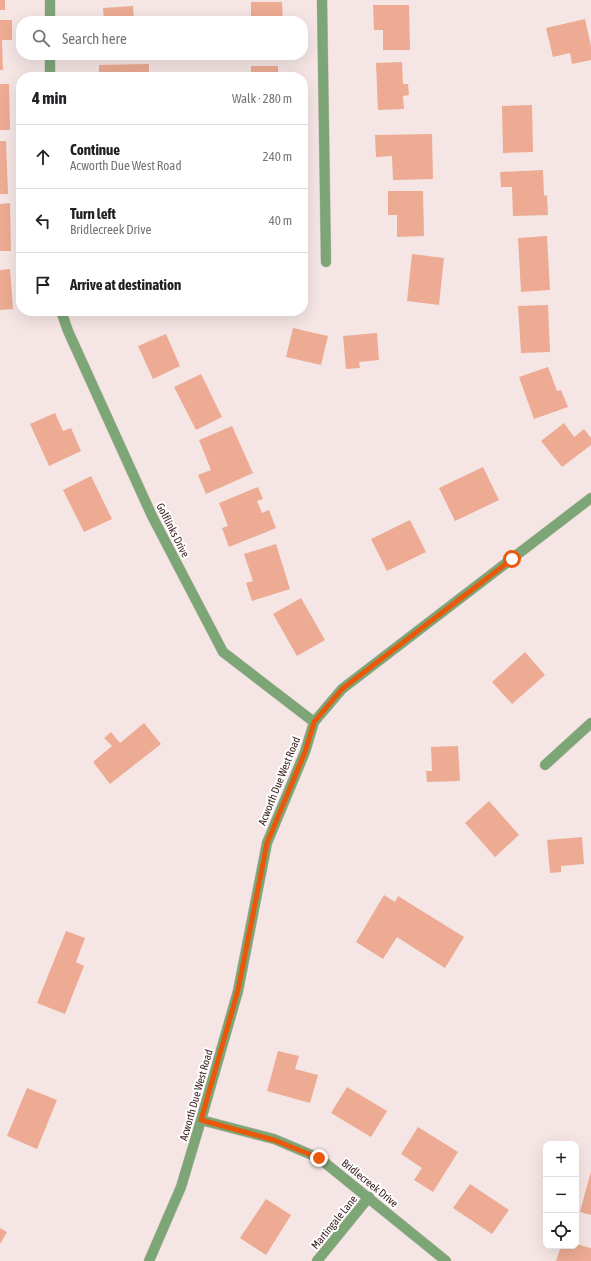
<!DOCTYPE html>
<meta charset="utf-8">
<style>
:root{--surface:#fff;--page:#f6f6f6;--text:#202124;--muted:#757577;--line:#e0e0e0}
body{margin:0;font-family:"Asap Condensed",sans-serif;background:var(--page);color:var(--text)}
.controls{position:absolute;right:12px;bottom:12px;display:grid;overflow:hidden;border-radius:8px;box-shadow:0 4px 16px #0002}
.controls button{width:36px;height:36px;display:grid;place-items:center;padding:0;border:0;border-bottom:1px solid var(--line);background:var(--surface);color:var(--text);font:20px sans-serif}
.stop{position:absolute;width:12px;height:12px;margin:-9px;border:3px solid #ea580c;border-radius:50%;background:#fff}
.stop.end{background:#ea580c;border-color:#fff;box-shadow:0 1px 4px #0008}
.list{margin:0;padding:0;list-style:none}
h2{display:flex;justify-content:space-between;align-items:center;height:52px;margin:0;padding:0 16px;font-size:17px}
h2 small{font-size:13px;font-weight:400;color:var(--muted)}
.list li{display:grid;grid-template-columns:26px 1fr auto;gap:12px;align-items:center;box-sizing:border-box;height:64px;padding:0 16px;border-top:1px solid var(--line)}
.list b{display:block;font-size:15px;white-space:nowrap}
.list p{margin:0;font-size:13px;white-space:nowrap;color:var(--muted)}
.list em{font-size:13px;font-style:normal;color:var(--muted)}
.icon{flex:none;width:22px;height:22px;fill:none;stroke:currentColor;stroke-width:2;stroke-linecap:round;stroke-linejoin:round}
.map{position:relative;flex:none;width:591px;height:1261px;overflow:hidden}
.search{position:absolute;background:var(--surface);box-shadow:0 4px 16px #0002;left:16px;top:16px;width:292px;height:44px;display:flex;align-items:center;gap:10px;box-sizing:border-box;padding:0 14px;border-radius:16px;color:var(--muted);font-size:15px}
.panel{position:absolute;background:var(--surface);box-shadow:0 4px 16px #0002;left:16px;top:72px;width:292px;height:244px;border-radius:16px}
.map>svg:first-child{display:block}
.building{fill:#ecab92}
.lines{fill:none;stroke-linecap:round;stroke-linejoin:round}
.street-casing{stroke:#d4c3c2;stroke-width:11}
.street{stroke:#7da677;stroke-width:10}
.route{stroke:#ea580c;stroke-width:5}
.labels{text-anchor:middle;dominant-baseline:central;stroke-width:4;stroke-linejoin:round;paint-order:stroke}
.street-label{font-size:11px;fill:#3e2322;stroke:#fff}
</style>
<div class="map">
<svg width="591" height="1261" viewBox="0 0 591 1261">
<rect width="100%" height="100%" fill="#f5e6e5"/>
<path class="building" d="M0,0H5V10H0Z
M251,2H282L283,21H251Z
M373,5H409L410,50H383V30H374Z
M133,6L134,21H104L103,8Z
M585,19L591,46V60L572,64L570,53L553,57L546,28Z
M0,20H12V40H2L3,70H0Z
M402,62L403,84H408L409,95L403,96L404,109L378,110L376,63Z
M149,64V77H99V65Z
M251,66H278V77H251Z
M0,84H9L10,130H0Z
M532,105L533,152L503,153L502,106Z
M432,134L433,179L393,180L392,156L376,157L375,135Z
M0,141H6L8,194H0Z
M543,170L544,196L547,195L548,215L513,216L512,187H501L500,172Z
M388,191H423L424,236L397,237V215H388Z
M10,203L11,251H0V204Z
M547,236L550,290L521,292L518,238Z
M412,254L444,258L439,305L407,301Z
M10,269L13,309L0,310V270Z
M548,305L550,352L521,353L518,306Z
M243,311H256L245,316Z
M293,328L328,336L321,365L286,357Z
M377,333L379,360L359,362L360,368L346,369L343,336Z
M166,334L180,366L153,379L138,346Z
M548,367L557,391L561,390L568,407L534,419L519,377Z
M201,374L222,417L196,430L174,387Z
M55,413L63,431L71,428L81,451L49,466L30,424Z
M564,423L574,437L584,429L591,438V445L562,467L541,441Z
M232,426L253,473L206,494L198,475L211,470L199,440Z
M483,467L499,500L455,521L439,488Z
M91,476L112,519L84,532L63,490Z
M258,487L263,499L257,501L262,513L269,510L276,528L229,547L222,528L228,526L219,503Z
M410,520L426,552L387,571L371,539Z
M276,544L290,589L252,601L246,583L253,581L244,554Z
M301,598L325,640L297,656L273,614Z
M525,652L545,675L512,704L492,682Z
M144,723L161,744L110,784L93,762L112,746L104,738L111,732L120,743Z
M458,746L460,781L427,782L426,771H432L431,747Z
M489,801L519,835L495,857L465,823Z
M582,837L584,864L561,866V872L550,873L547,840Z
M384,895L395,902L398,896L464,937L445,968L397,937L383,959L356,942Z
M66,931L85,938L76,962L84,966L65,1014L37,1003Z
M278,1051L299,1056L295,1069L318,1075L310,1103L267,1091Z
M347,1087L387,1111L371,1137L331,1113Z
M27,1088L57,1100L37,1149L7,1136Z
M418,1127L458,1152L433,1192L414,1180L422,1168L401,1154Z
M591,1171V1215L580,1212Z
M470,1184L509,1210L492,1234L453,1208Z
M266,1199L291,1215L266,1255L240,1238Z
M0,1228L7,1232L0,1244Z
M576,1244L591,1248V1261H556L561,1246H576Z"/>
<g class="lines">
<defs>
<path id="street" d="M50,0V21
M322,0L326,262
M50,55V77
M61,311L68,331L152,516L223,652L314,722
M545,765L591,723
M201,1120L274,1139L319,1158L446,1261
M149,1261L181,1187L201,1120L238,991L267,843L305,752L314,722L342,689L591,498
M317,1261L369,1197"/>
</defs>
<use href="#street" class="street-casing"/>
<use href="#street" class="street"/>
</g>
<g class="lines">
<path class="route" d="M319,1158L274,1140L201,1120L238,990L267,843L305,752L314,722L342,689L512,559"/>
</g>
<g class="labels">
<g class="street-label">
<text transform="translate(173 530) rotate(63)">Golflinks Drive</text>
<text transform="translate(279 781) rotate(-68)">Acworth Due West Road</text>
<text transform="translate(196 1095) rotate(-74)">Acworth Due West Road</text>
<text transform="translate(370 1183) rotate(39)">Bridlecreek Drive</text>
<text transform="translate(334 1222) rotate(-51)">Martingale Lane</text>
</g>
</g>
</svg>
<div class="controls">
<button>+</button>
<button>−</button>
<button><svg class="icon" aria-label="locate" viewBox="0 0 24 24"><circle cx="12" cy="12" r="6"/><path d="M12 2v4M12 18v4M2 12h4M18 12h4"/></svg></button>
</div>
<div class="stop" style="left:512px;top:559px"></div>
<div class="stop end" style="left:319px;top:1158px"></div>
<div class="search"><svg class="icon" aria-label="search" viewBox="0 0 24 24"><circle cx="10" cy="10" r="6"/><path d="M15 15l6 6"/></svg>Search here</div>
<section class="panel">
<h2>4 min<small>Walk · 280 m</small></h2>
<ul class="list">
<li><svg class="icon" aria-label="ahead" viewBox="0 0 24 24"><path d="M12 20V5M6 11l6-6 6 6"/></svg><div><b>Continue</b><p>Acworth Due West Road</p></div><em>240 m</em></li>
<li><svg class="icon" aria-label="left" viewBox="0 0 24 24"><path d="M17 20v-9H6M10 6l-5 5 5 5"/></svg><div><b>Turn left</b><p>Bridlecreek Drive</p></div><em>40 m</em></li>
<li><svg class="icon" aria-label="arrive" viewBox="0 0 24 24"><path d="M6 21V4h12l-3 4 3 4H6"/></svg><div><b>Arrive at destination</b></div></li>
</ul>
</section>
</div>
